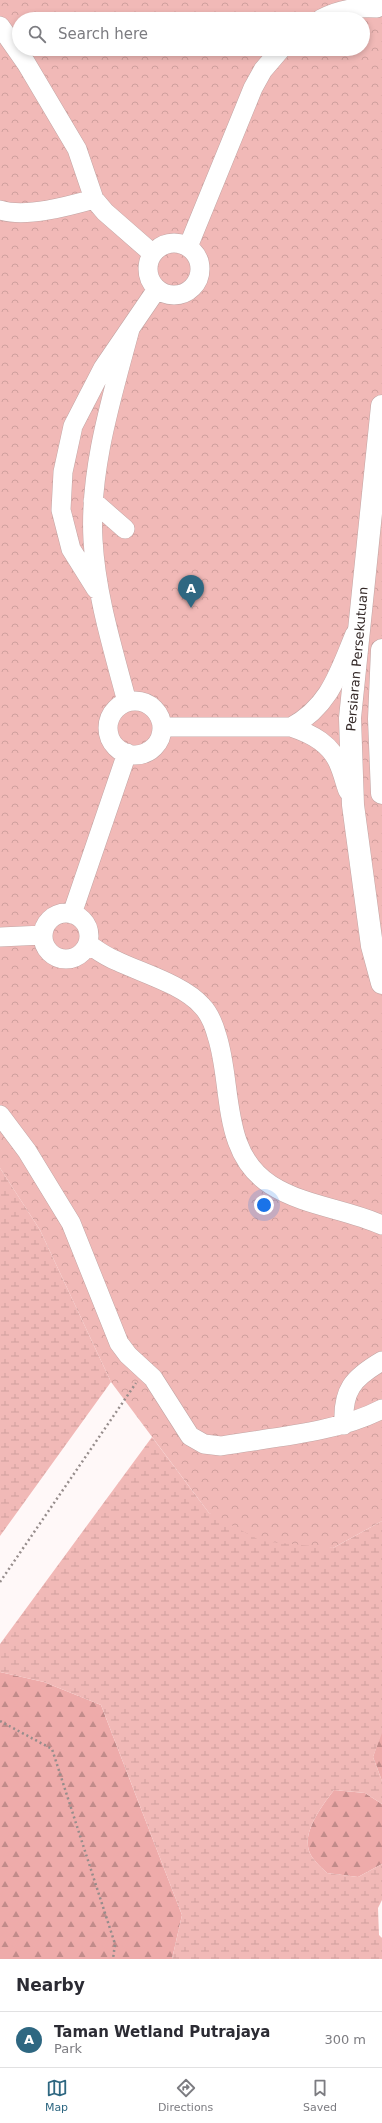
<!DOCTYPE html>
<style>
:root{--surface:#fff;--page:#f2f2f3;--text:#2b2b33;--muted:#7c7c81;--line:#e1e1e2;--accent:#2e6781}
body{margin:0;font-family:"DejaVu Sans",sans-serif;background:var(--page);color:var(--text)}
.you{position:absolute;left:264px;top:1205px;width:14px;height:14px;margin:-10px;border:3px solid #fff;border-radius:50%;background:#1a73e8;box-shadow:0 0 0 6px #1a73e833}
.badge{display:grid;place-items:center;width:26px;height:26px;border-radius:50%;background:var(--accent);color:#fff;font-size:13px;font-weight:700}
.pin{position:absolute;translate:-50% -33px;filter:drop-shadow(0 1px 2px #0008)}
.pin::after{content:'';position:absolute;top:21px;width:14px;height:12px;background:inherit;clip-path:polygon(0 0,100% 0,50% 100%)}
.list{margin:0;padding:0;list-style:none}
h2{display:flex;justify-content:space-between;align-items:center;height:52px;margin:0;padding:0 16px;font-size:17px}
h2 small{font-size:13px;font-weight:400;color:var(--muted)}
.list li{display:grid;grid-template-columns:26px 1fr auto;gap:12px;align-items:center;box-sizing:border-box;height:56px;padding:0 16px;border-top:1px solid var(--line)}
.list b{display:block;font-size:15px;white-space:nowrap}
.list p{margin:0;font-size:13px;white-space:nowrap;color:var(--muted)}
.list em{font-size:13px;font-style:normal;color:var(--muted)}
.icon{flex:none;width:22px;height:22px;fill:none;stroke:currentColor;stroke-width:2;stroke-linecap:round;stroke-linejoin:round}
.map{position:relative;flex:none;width:382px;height:1959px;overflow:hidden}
.search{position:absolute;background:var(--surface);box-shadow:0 2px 6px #0003;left:12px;right:12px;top:12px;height:44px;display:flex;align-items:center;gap:10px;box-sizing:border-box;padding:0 14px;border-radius:22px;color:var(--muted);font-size:15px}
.sheet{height:108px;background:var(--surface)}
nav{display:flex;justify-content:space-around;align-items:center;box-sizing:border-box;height:56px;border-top:1px solid var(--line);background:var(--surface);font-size:11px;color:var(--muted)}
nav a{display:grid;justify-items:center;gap:2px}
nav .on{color:var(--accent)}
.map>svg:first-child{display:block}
.forest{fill:url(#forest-firs)}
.wetland{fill:url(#wetland-marsh)}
.park{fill:url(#park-crowns);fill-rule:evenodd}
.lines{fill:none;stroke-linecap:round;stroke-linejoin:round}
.minor-casing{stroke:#c2a5a4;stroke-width:20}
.major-casing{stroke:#c2a5a4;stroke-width:23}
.path{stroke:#968d8c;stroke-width:2.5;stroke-dasharray:2 3;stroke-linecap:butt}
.minor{stroke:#fff;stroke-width:19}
.major{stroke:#fff;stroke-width:22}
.labels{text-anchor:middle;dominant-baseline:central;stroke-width:3;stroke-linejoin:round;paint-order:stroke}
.street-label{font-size:13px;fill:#322726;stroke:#fff}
</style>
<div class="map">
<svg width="382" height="1959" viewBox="0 0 382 1959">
<defs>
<pattern id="forest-firs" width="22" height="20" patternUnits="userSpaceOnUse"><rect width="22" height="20" fill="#eeabaa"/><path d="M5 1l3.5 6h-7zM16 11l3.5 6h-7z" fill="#c18b8a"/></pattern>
<pattern id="wetland-marsh" width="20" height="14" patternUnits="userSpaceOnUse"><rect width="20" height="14" fill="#f1b9b7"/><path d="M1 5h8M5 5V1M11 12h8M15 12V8" fill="none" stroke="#cf9f9d"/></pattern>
<pattern id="park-crowns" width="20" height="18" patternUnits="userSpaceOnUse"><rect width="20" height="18" fill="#f1b9b7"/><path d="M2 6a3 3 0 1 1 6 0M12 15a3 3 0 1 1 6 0" fill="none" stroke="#cf9f9d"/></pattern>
</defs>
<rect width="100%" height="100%" fill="#fff8f8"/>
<path class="forest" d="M0,1672L44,1682L101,1705L182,1915L172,1959H0Z
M381,1733H382V1781L373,1757Z
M334,1790L365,1793L382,1804V1864L358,1877L327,1873C322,1868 316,1863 312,1857C298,1836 322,1806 334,1790Z"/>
<path class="wetland" d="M0,1168L40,1230L111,1382L0,1536Z
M152,1437L209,1513L333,1548L382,1521V1733L373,1757L382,1781V1804L365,1793L334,1790C322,1806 298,1836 312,1857C316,1863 322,1868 327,1873L358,1877L382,1864V1900L378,1908L379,1935L382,1938V1959H172L182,1915L101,1705L44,1682L0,1672V1644Z"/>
<path class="park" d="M0,0H382V1521L333,1548L261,1541L209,1513L111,1382L40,1230L0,1168ZM19,19H363V49H19Z"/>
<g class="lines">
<defs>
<path id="minor" d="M321,19C340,9 357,7 377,8
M0,26L26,63L77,149L94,199L105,212L153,254
M0,210C26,218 69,206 94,199
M148 269a26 26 0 1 1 52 0a26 26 0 1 1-52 0Z
M188,247L253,88L263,70L281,49
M93,501L125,529
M96,589L71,549L61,510L63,472L73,426L103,368L157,289
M108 728a27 27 0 1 1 54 0a27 27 0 1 1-54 0Z
M127,702C113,649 96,595 93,540C89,469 112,397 130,329
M162,727H291C312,734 332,744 340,767C343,774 345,783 348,791
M291,727C330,706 339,672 355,634
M43 936a23 23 0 1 1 46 0a23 23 0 1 1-46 0Z
M72,914L127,753
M0,937L43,935
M88,944C97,950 106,957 117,961C142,973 184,985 202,1006C210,1014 214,1025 217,1036C233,1085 220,1153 271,1185C304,1206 346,1209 382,1225
M0,1115L27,1151L71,1223L119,1343L128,1355L153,1378L190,1436L204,1444L221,1446C273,1437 336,1433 382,1409
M344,1425C342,1390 353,1378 382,1361"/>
<path id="major" d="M382,406L350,718L353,805L372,946L382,983
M382,650L379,719L382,793"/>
</defs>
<use href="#minor" class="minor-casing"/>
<use href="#major" class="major-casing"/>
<path class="path" d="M0,1582L136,1383
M0,1721L52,1749L115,1944L113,1959"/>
<use href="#minor" class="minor"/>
<use href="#major" class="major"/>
</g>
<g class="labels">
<g class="street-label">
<text transform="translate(357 659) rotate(-85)">Persiaran Persekutuan</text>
</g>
</g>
</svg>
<div class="you"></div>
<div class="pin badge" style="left:191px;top:608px">A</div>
<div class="search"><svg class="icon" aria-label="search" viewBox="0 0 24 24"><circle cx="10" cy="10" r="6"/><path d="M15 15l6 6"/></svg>Search here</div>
</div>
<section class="sheet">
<h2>Nearby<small></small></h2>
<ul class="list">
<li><span class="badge">A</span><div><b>Taman Wetland Putrajaya</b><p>Park</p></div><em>300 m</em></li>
</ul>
</section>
<nav>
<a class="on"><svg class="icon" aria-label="map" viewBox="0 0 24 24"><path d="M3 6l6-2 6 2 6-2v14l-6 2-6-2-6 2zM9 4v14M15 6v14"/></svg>Map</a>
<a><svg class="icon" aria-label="directions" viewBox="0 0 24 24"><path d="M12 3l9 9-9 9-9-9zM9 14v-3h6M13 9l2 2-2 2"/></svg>Directions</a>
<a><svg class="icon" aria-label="saved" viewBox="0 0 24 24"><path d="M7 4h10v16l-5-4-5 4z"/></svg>Saved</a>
</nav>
